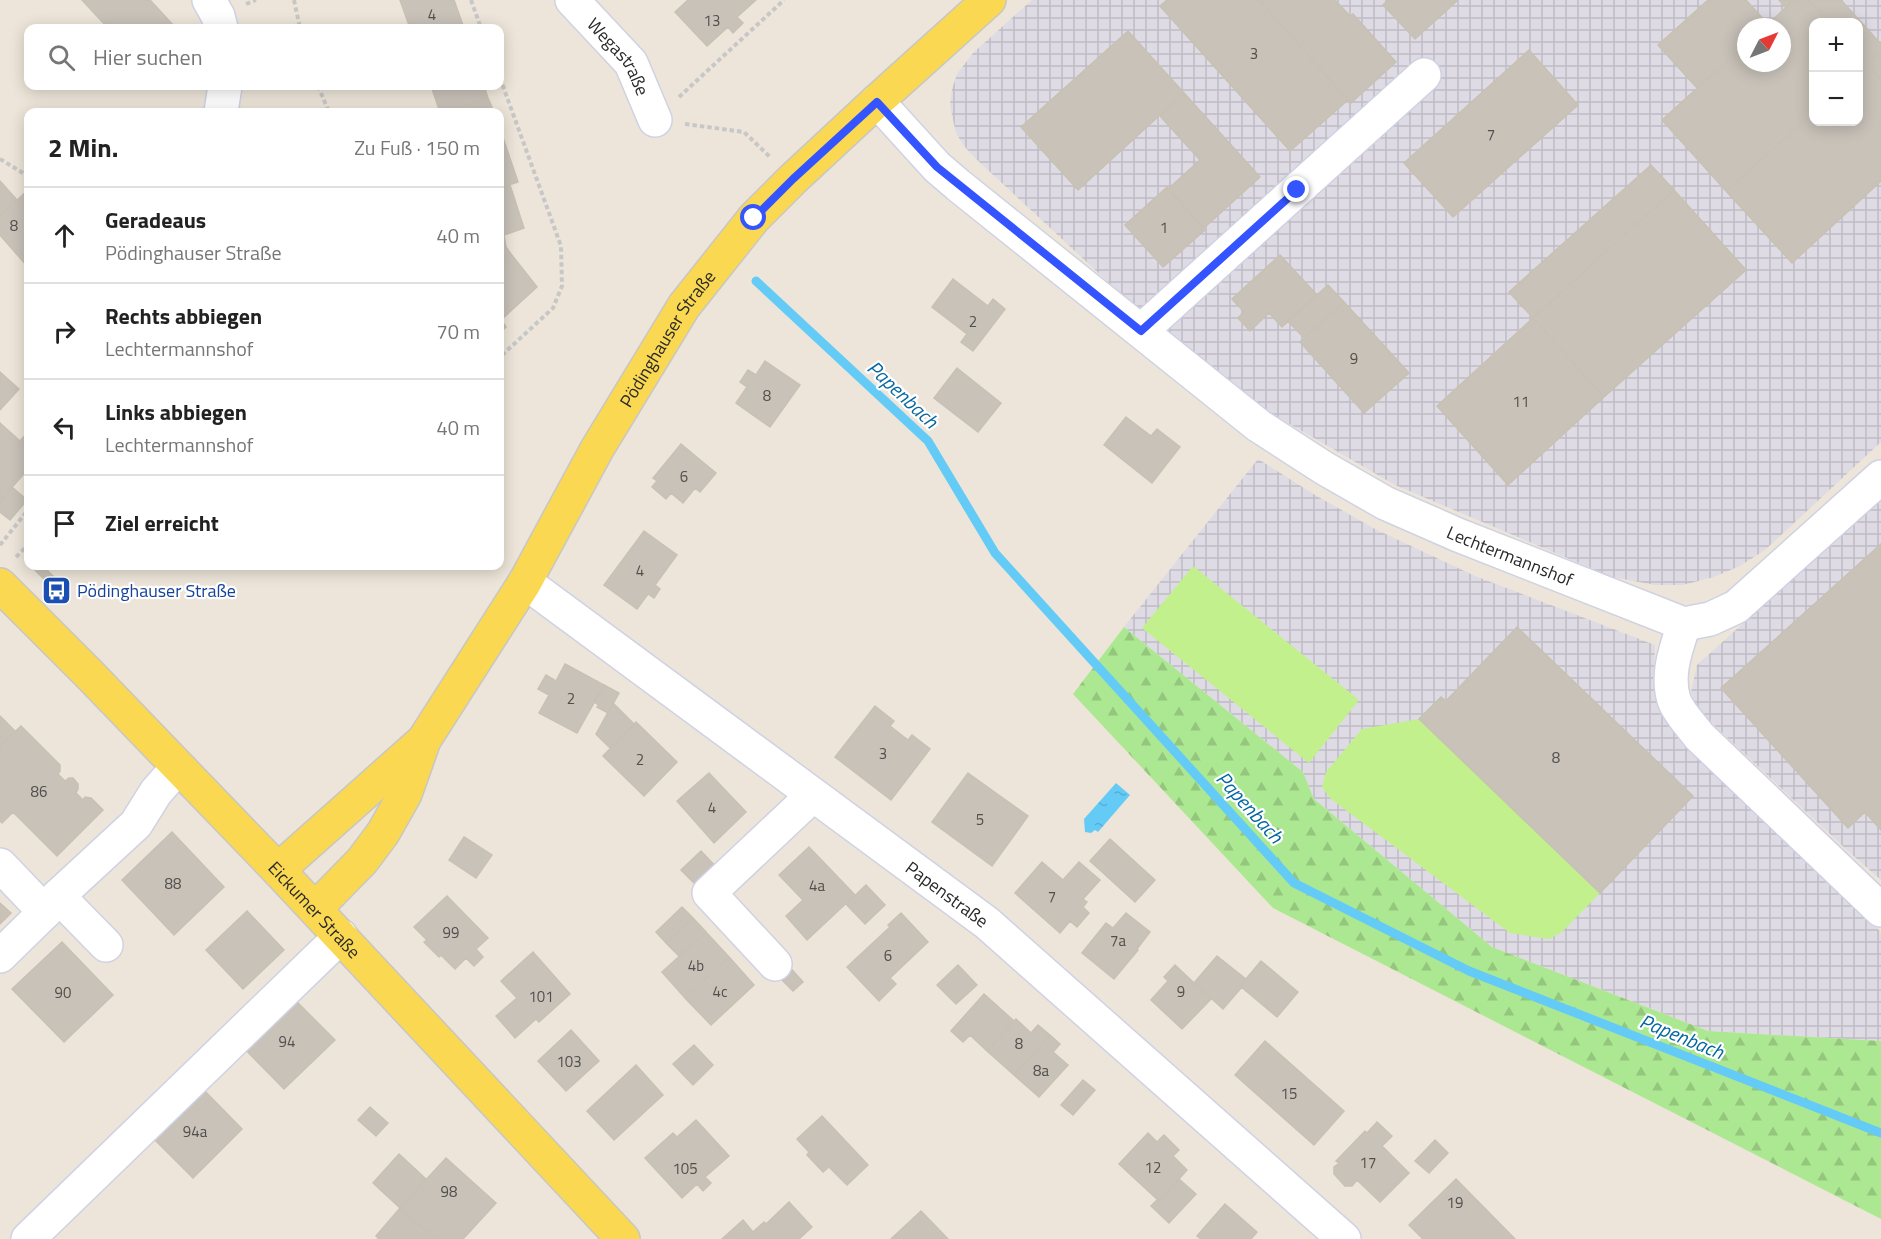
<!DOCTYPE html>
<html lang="de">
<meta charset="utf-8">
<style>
:root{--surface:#fff;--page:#f6f6f6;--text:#222;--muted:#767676;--line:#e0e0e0}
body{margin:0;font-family:"Titillium Web",sans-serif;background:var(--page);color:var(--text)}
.controls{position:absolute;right:18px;top:18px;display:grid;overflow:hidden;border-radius:12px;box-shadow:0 3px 15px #0003}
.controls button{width:54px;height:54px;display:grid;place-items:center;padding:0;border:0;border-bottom:2px solid var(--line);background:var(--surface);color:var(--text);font:30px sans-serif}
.compass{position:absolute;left:1737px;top:18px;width:54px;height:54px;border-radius:50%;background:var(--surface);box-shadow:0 3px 15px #0003;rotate:48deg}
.stop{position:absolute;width:18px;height:18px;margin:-14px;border:4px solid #3454ff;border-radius:50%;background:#fff}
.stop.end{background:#3454ff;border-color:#fff;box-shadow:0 2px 6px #0008}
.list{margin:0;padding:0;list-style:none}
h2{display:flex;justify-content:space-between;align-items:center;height:78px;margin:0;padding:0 24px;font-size:26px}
h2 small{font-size:20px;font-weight:400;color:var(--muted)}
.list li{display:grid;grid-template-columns:39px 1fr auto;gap:18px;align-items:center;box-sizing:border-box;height:96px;padding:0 24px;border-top:2px solid var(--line)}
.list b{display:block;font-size:22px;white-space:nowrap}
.list p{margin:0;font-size:20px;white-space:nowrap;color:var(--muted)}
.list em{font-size:20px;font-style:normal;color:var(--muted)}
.icon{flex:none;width:33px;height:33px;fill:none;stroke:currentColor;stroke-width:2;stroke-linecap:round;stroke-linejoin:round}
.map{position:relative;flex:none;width:1881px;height:1239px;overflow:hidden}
.search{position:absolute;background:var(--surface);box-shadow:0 3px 15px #0003;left:24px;top:24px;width:480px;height:66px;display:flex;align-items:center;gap:15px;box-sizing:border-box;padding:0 21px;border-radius:12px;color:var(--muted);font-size:22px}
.panel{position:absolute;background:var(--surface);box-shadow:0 3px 15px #0003;left:24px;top:108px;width:480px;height:462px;border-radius:12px}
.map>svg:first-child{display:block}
.industrial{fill:url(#industrial-grid);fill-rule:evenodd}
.forest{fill:url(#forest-firs)}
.pitch{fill:#c2f08c}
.water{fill:url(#water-ripples)}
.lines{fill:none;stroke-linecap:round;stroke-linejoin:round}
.stream{stroke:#64cbf7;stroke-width:9}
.building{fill:#c8c2b9;stroke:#c8c1b3;stroke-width:1.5}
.minor-casing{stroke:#cfd2e3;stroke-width:36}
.major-casing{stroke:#c7c7c7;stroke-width:36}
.path{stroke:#c7c7c7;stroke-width:4;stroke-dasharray:4.5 3;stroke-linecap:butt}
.minor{stroke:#fff;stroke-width:33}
.major{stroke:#fad851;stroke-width:33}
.route{stroke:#3454ff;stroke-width:8}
.labels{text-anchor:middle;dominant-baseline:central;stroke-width:4.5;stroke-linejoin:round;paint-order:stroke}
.number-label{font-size:15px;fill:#514f4d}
.street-label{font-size:18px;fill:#292929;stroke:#fff}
.transit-label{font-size:18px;fill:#164399;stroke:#fff;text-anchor:start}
.water-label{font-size:20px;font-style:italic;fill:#0467a2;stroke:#fff}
</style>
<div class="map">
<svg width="1881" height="1239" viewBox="0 0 1881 1239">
<defs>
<pattern id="industrial-grid" width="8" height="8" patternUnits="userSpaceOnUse" patternTransform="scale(1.5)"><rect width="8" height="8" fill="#dedbe4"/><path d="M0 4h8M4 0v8" fill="none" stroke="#bebcc4"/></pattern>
<pattern id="forest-firs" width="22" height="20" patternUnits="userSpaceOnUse" patternTransform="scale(1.5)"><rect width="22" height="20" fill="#ace891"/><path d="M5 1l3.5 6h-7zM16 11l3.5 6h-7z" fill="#94c77d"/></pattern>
<pattern id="water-ripples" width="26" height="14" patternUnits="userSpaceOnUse" patternTransform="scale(1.5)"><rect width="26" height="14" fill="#64cbf7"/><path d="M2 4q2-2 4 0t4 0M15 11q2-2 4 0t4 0" fill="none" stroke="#57aed4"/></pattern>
</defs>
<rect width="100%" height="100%" fill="#ede5d9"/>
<path class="industrial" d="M1032,0H1881V442L1765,550L1740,566L1714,577L1683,585H1655L1612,577L1395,485L1269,412L1135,307L975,158L964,146L956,133L950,106L952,89L957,74L973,53ZM1814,22H1858V122H1814ZM1746,27H1782V63H1746Z
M1258,459L1315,495L1375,529L1475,576L1655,645L1654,675L1659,711L1688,748L1881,932V1041L1708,1031L1492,947L1314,799L1303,772L1124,627Z
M1881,499V880L1849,852L1697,709L1691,692L1697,665Z"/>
<path class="forest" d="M1124,627L1303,772L1314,799L1492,947L1708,1031L1881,1041V1219L1273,908L1073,694Z"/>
<path class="pitch" d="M1193,566L1359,700L1309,763L1142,628Z
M1419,719L1600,893L1562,932L1549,939L1510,933L1331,799L1322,787L1326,772L1362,729Z"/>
<path class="water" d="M1116,783L1130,795L1098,832L1095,830L1091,833L1085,832L1084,819Z"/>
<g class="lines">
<path class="stream" d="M756,281L928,441L995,553L1294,883L1469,971L1881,1133"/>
</g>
<path class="building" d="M82,0H150L175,27L173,28H108Z
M400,0H454L464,28H410Z
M688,0H756L737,17L743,23L733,33L728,27L707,46L675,12Z
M1167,0H1259L1348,100L1290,151L1160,6Z
M1259,0H1335L1350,16L1353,14L1396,62L1351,103Z
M1388,0H1458L1415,39L1383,5Z
M1708,0H1746L1768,24L1765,27H1746V44L1697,88L1658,45Z
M1779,0H1794L1786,8Z
M1794,0H1808L1829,22H1814V112L1726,191L1662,120L1746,44V63H1782V27H1765Z
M1808,0H1841L1881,44V51L1867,64L1858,55V22H1829Z
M1128,31L1184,93L1078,190L1021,127Z
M1529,50L1578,105L1453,217L1404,163Z
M1881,51V80L1867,64Z
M1858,55L1867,64L1858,71Z
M1867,64L1881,80V181L1792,263L1726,191L1814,112V122H1858V71Z
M431,86H484L488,98L447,112H440Z
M1184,93L1260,177L1204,228L1168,189L1200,160L1160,116Z
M488,98L494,112H447Z
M500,129L518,182L500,188Z
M1651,165L1674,190L1533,318L1509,292Z
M0,181L17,200L0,216Z
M510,185L524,228L504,235L506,247L511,254L500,265V188Z
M1167,187L1205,230L1163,267L1125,225Z
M28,190V267L0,235V216Z
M1674,190L1746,270L1604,397L1533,318Z
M511,254L537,287L501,320L506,327L500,333V265Z
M1280,255L1317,295L1282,327L1269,313L1250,331L1238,318L1244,312L1232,299Z
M953,279L988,306L993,299L1005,309L973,351L961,342L967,334L932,307Z
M1328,285L1344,302L1304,338L1288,321Z
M1344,302L1409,373L1364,413L1300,342Z
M1533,318L1604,397L1508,485L1437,406Z
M765,361L800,385L770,427L736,403L747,387L740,382L748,370L756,375Z
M957,368L1001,403L978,432L934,398Z
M0,372L19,389L0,410Z
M1126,417L1151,436L1157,429L1180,447L1152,483L1104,445Z
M0,423L20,441L28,432V469L0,501Z
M681,444L716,473L700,492L695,488L683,503L671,493L666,499L652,487L657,481L653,478Z
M12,487L27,500L10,520L0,512V501Z
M644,531L677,555L655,585L660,589L654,598L648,594L637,609L604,585Z
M1881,544V830L1865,812L1848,828L1721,688Z
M38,566H43L54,577L48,583L34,569Z
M1517,627L1693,796L1600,893L1419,719L1441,697L1446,701Z
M565,664L604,685L577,733L539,713L549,695L538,689L546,675L556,681Z
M604,685L619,693L608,713L597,707L599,705L594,702Z
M613,703L634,724L610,748L596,734Z
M875,706L894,721L890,726L908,740L912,735L930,749L891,800L835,757Z
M0,716L15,731L0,746Z
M636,722L677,762L644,796L603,756Z
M21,726L60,765V771L58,774L65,781L69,778H73L78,784V789L76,793L83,800L85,797L91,798L103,810L57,856L13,812L2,823L0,821V746Z
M709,773L746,812L714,843L677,801Z
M968,773L1028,816L992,866L932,822Z
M172,832L224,887L174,935L122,880Z
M464,837L492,855L476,878L449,860Z
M1110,839L1155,880L1135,902L1090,861Z
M809,847L855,895L807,940L786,916L803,900L779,875Z
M701,851L720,871L701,890L681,870Z
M1042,862L1063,880L1079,862L1100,880L1083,899L1087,902L1083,907L1089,913L1077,927L1070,921L1060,933L1015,893Z
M866,885L885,905L865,924L846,904Z
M447,896L488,938L476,949L483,957L474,966L466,958L455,969L441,955L439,957L424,942L427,940L414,927Z
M0,903L11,913L0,924Z
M682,907L693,918L666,943L656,932Z
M247,911L284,950L243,989L206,950Z
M901,913L928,942L890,978L896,984L879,1001L847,967L890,927L888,925Z
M1126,913L1150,932L1137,949L1138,950L1114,979L1082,953L1106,923L1113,928Z
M693,918L706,932L679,956L666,943Z
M706,932L729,957L685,998L662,972Z
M62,942L113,995L64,1042L12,989Z
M533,952L570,994L539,1022L536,1019L515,1038L496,1016L517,998L501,981Z
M1217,956L1246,979L1240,986L1242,987L1223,1009L1194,983Z
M729,957L754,985L711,1025L685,998Z
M1261,961L1298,992L1277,1017L1240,986Z
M785,962L803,982L793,991L774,972Z
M958,965L977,985L956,1004L937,985Z
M1175,965L1211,999L1182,1029L1151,1000L1168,981L1164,977Z
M289,994L335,1040L284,1089L239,1043Z
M984,994L1014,1021L987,1051L970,1035L963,1042L951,1031Z
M1016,1019L1031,1033L1038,1025L1050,1035L1014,1075L987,1051Z
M571,1030L599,1061L566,1091L538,1061Z
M1050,1035L1060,1044L1053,1052L1068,1065L1039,1097L1014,1075Z
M1265,1041L1344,1111L1314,1145L1235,1075Z
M694,1045L713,1065L693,1085L673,1064Z
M636,1065L663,1095L614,1140L587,1111Z
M1083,1080L1095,1090L1073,1115L1061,1105Z
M197,1083L242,1129L193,1178L147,1132Z
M370,1107L388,1123L376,1136L358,1120Z
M822,1116L868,1165L847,1185L829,1167L823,1172L807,1155L809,1152L797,1139Z
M696,1120L729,1156L705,1177L711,1183L703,1191L697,1184L682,1198L645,1158L673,1133L677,1137Z
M1377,1122L1392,1136L1382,1146L1409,1173L1380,1202L1357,1180L1352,1186H1345L1334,1174V1167L1339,1163L1336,1161L1365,1131L1367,1133Z
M1148,1133L1157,1142L1164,1135L1179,1150L1173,1156L1187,1170L1159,1201L1119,1164Z
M1435,1140L1448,1153L1429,1173L1415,1161Z
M399,1154L426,1179L400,1208L373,1183Z
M446,1158L496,1203L463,1239H435L400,1208Z
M1179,1179L1196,1194L1169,1223L1151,1206L1158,1199L1159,1201Z
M1456,1179L1515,1239H1423L1409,1225Z
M789,1202L812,1227L799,1239H722L743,1220L753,1232L764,1222L766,1224Z
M1225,1204L1257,1232L1251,1239H1201L1197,1236Z
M400,1208L435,1239H379L376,1236Z
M921,1211L948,1239H891Z"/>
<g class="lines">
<defs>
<g id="minor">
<path d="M209,0L218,16L221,28"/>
<path id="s1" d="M572,0L631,63L655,120"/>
<path id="s2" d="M877,101L937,167L958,185L1259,426L1324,468L1385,503L1458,535L1684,624L1710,619L1736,607L1881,477"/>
<path d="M221,112L225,86"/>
<path d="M1141,331L1424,75"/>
<path id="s3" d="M525,582L987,923L1344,1239"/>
<path d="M1684,624C1676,649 1666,674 1674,700C1678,712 1691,725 1699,736L1881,910"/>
<path d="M0,865L45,912"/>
<path d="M58,896L106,945"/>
<path d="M0,956L45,912L58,896L136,824L156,792L178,767"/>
<path d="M775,964L709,893L813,795"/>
<path d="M28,1239L341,936"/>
</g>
<g id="major">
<path id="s4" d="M0,585L91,676L278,870L623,1239"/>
<path d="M278,870L423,741"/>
<path id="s5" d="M315,909L362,861L383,833L405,794L424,740L525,582L597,449L684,306L754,218L793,179L877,101L989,0"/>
</g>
</defs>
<use href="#minor" class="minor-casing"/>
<use href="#major" class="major-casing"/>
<path class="path" d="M294,0L300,28
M471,0L481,28
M246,4L256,0
M500,78L561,246L562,286L553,308L500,357
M318,86L329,112
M679,97L784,0
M685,124L744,132L770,157
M0,159L28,176
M0,545L28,510
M16,557L28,545"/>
<use href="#minor" class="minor"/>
<use href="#major" class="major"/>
</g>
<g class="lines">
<path class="route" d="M754,218L793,179L877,102L937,167L1141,331L1297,190"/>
</g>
<defs>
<symbol id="bus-square" viewBox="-11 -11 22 22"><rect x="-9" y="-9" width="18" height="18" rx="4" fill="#1a4fb4" stroke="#fff"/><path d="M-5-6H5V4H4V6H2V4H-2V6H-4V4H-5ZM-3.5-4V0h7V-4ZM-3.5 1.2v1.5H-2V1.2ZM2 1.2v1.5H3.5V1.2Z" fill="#fff"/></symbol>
</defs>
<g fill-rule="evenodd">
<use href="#bus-square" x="40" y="574" width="33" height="33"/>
</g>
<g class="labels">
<g class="number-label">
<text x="432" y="14">4</text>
<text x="712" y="20">13</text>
<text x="1254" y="53">3</text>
<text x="1491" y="134">7</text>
<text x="14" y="225">8</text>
<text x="1164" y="227">1</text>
<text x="973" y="321">2</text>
<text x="1354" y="358">9</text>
<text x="767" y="395">8</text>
<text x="1521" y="401">11</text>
<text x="684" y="476">6</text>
<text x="640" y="570">4</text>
<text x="571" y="698">2</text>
<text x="883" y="753">3</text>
<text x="1556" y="757">8</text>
<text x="640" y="759">2</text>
<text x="39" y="791">86</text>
<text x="712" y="807">4</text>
<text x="980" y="819">5</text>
<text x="173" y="883">88</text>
<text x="817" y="885">4a</text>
<text x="1052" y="896">7</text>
<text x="451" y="932">99</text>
<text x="1118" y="940">7a</text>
<text x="888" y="955">6</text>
<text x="696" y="965">4b</text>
<text x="720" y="991">4c</text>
<text x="1181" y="991">9</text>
<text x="63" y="992">90</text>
<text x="541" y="996">101</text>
<text x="287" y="1041">94</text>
<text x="1019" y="1043">8</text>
<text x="569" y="1061">103</text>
<text x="1041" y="1070">8a</text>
<text x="1289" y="1093">15</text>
<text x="195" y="1131">94a</text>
<text x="1368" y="1162">17</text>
<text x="1153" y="1167">12</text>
<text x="685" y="1168">105</text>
<text x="449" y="1191">98</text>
<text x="1455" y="1202">19</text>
</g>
<g class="street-label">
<text stroke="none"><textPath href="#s1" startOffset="74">Wegastraße</textPath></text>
<text stroke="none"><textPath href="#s5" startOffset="674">Pödinghauser Straße</textPath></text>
<text stroke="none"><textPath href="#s2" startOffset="786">Lechtermannshof</textPath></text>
<text stroke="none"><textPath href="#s3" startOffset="525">Papenstraße</textPath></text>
<text stroke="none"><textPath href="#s4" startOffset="452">Eickumer Straße</textPath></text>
</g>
<g class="transit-label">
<text x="77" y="590">Pödinghauser Straße</text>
</g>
<g class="water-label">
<text transform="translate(903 394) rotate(43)">Papenbach</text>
<text transform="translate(1250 807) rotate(48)">Papenbach</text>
<text transform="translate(1682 1036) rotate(22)">Papenbach</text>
</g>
</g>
</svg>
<div class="controls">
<button>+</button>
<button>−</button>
</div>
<svg class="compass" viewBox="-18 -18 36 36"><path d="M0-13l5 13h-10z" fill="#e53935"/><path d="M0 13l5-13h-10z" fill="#767676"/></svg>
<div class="stop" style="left:754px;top:218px"></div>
<div class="stop end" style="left:1297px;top:190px"></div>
<div class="search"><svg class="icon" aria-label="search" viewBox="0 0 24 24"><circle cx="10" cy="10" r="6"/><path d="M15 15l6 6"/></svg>Hier suchen</div>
<section class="panel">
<h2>2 Min.<small>Zu Fuß · 150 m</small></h2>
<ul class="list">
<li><svg class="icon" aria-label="ahead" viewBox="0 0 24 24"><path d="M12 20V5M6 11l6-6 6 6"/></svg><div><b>Geradeaus</b><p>Pödinghauser Straße</p></div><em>40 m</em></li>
<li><svg class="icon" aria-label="right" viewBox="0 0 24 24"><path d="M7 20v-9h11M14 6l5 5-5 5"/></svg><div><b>Rechts abbiegen</b><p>Lechtermannshof</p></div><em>70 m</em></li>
<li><svg class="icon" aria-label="left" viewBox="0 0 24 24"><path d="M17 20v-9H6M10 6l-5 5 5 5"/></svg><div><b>Links abbiegen</b><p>Lechtermannshof</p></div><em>40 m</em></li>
<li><svg class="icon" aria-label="arrive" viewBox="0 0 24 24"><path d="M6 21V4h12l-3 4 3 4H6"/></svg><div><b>Ziel erreicht</b></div></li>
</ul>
</section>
</div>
